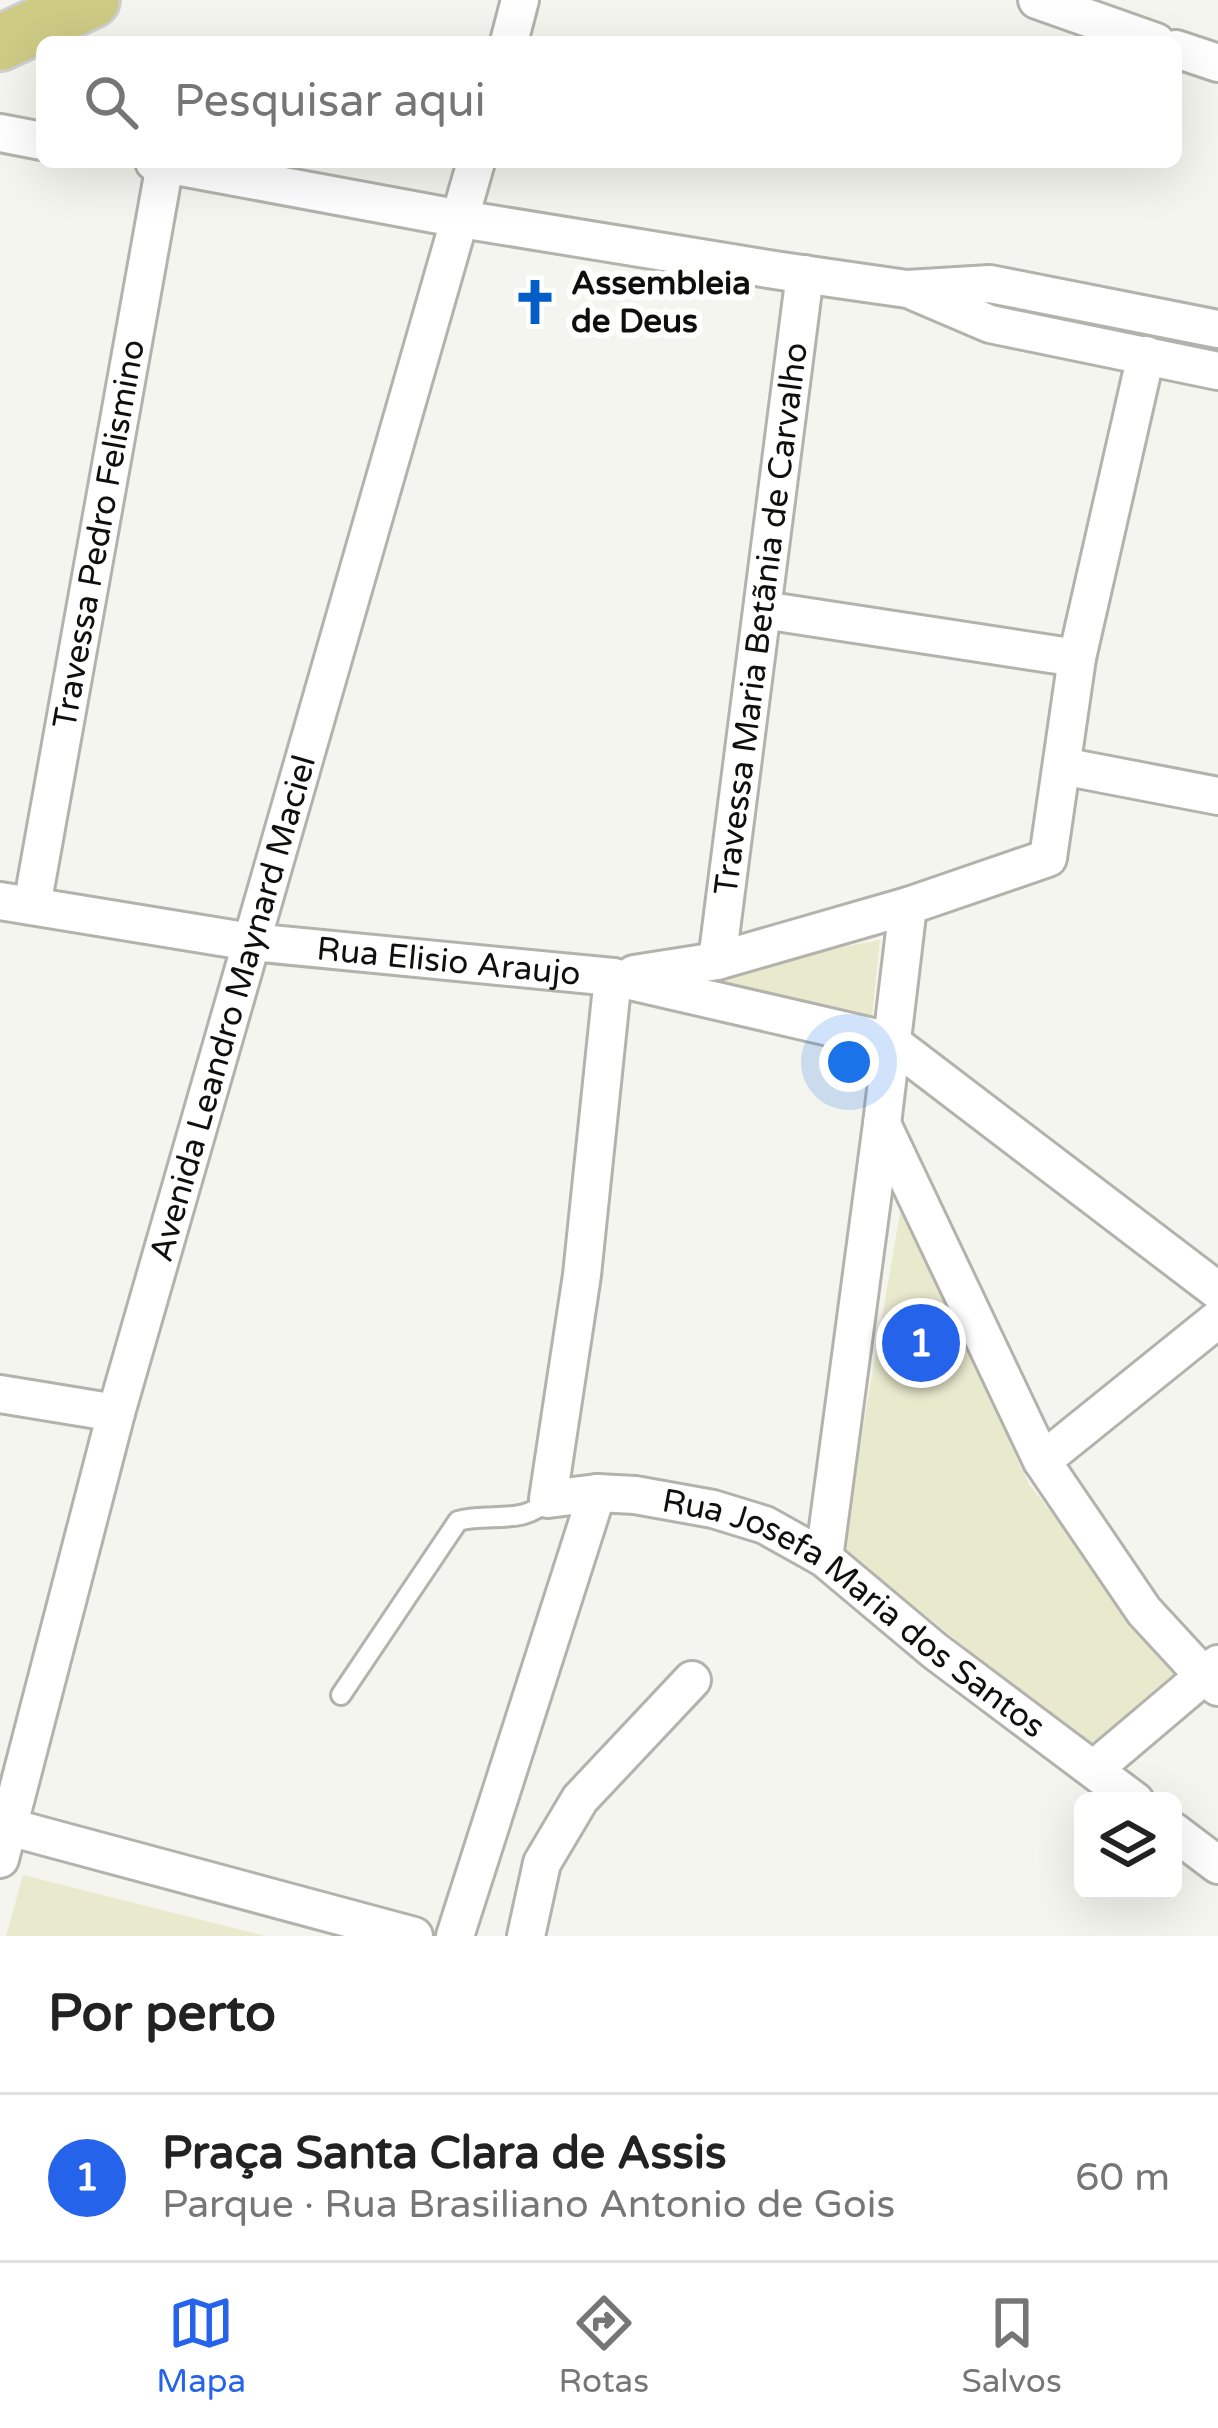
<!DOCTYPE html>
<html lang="pt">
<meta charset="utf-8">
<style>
:root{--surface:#fff;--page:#f2f2f2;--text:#222;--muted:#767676;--line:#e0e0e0;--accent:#2563eb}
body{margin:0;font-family:"Varela Round",sans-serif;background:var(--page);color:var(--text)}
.controls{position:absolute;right:36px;bottom:36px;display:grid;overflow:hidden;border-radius:18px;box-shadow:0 12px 48px #0002}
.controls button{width:108px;height:108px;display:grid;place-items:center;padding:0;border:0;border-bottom:3px solid var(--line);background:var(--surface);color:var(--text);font:60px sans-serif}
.you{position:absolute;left:849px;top:1062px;width:42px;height:42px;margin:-30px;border:9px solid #fff;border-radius:50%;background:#1a73e8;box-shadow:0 0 0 18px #1a73e833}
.badge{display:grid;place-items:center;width:78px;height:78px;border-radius:50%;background:var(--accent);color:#fff;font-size:39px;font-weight:700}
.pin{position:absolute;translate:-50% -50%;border:6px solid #fff;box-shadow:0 3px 12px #0006}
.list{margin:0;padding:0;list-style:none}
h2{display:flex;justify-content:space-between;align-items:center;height:156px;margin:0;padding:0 48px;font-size:51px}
h2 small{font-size:39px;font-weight:400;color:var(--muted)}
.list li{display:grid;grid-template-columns:78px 1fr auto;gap:36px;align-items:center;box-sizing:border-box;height:168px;padding:0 48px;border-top:3px solid var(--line)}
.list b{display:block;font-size:45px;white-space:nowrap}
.list p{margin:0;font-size:39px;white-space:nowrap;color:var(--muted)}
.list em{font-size:39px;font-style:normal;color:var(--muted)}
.icon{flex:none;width:66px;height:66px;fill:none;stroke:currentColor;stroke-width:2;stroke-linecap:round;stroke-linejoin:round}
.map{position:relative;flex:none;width:1218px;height:1936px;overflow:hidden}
.search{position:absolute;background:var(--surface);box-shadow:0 12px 48px #0002;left:36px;right:36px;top:36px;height:132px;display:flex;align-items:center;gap:30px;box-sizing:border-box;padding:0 42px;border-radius:18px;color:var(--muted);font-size:45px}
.sheet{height:324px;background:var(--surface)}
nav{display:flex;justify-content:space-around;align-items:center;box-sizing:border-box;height:168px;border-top:3px solid var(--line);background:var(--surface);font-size:33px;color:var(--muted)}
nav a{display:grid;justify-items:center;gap:6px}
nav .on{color:var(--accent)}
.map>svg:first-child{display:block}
.green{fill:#e9e9ce}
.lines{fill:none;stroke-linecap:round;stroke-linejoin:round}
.lane-casing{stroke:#b3b3ad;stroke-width:24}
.street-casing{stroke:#b3b3ad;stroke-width:42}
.primary-casing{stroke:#cfcfcf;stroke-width:60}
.lane{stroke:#fff;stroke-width:18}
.street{stroke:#fff;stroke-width:36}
.primary{stroke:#cecb85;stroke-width:54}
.labels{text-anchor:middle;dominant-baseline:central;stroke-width:12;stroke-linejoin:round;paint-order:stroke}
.poi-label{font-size:33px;font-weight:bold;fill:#0f0f0e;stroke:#fffffe;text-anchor:start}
.street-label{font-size:33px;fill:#0f0f0e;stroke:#fffffe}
</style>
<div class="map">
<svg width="1218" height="1936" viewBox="0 0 1218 1936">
<rect width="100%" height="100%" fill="#f5f5ef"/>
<path class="green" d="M880,940L871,1025L668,979Z
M902,1202L1029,1484L1179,1675L1091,1749L842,1548Z
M23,1875L265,1936H6Z"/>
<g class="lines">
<defs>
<path id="lane" d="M341,1695L458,1521C490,1512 525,1526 548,1499"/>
<g id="street">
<path d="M1037,0L1156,42"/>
<path d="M509,42L520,0"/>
<path d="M1176,49L1218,63"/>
<path d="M0,133L42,141"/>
<path d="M154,162L461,219L781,271L907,289L990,284L1218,329"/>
<path d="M915,292L990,324L1218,371"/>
<path d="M763,610L1077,658"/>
<path d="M1062,766L1218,796"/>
<path id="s1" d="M0,901L251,942L613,977L890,1041L1218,1291"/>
<path id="s2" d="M32,906L165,164"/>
<path id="s3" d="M717,961L805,274"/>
<path d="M634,974L717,961L908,906L1048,858L1077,658L1146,355"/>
<path id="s4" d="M613,977L582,1275L548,1499L597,1493L635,1495L713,1509L765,1525L824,1558L935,1651L1135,1801"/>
<path d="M882,1124L1042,1461L1144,1611L1204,1676L1218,1687"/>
<path d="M0,1394L116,1413"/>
<path d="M1042,1461L1218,1319"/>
<path d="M824,1558L882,1124L908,906"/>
<path d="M1094,1769L1218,1664"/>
<path d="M9,1827L414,1936"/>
<path d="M1173,1831L1218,1865"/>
<path id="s5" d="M0,1859L116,1413L476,162"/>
<path d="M455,1936L597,1493"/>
<path d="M526,1936L542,1863L580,1799L692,1680"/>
</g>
<path id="primary" d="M0,43L92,0"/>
</defs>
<use href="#lane" class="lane-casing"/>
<use href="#street" class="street-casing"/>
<use href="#primary" class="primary-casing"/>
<use href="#lane" class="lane"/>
<use href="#street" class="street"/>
<use href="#primary" class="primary"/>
</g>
<defs>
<symbol id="church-bare" viewBox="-9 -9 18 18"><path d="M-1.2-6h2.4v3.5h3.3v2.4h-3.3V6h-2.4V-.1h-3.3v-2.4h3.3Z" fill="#035dc6" stroke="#fffffe" stroke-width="2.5" paint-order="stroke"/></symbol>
</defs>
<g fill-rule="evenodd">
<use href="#church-bare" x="502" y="269" width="66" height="66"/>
</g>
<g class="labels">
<g class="poi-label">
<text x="571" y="283">Assembleia<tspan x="571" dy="38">de Deus</tspan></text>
</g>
<g class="street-label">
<text stroke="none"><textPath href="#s2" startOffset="378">Travessa Pedro Felismino</textPath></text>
<text stroke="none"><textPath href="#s3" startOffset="345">Travessa Maria Betãnia de Carvalho</textPath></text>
<text stroke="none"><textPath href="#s1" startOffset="453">Rua Elisio Araujo</textPath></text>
<text stroke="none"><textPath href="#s5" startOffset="882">Avenida Leandro Maynard Maciel</textPath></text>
<text stroke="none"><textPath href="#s4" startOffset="867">Rua Josefa Maria dos Santos</textPath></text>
</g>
</g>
</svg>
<div class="controls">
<button><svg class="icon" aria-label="layers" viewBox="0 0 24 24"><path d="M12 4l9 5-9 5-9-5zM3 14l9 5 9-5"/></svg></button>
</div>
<div class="you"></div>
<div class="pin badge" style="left:921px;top:1343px">1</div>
<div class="search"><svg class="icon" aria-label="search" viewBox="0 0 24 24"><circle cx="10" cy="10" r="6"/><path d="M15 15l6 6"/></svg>Pesquisar aqui</div>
</div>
<section class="sheet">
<h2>Por perto<small></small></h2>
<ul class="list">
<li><span class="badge">1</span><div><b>Praça Santa Clara de Assis</b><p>Parque · Rua Brasiliano Antonio de Gois</p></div><em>60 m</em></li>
</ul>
</section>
<nav>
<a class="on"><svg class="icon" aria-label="map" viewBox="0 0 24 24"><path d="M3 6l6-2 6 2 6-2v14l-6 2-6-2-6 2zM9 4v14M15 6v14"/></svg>Mapa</a>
<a><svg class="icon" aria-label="directions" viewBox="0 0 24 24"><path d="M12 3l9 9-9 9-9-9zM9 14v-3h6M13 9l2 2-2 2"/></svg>Rotas</a>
<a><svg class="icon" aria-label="saved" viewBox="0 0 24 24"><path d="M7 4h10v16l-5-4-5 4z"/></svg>Salvos</a>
</nav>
